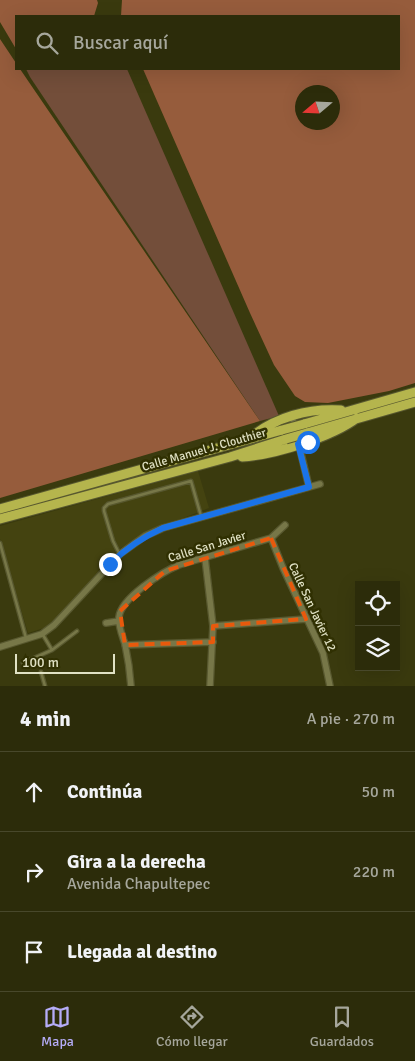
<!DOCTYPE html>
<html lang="es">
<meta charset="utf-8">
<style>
:root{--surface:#2c2c0a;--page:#343413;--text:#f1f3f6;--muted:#a6a79c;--line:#48482b;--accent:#b5acf8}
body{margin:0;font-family:Signika,sans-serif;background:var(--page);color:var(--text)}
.controls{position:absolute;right:15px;bottom:15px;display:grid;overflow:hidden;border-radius:0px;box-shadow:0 5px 20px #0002}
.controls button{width:45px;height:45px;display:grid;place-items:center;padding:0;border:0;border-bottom:1px solid var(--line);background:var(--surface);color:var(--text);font:25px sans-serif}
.compass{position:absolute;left:295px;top:85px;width:45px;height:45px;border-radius:50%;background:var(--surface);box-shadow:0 5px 20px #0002;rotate:251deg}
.scale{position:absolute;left:15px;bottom:12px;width:100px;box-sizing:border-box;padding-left:5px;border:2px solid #e0e1c4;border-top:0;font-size:14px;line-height:18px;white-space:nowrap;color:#e0e1c4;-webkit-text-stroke:4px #303002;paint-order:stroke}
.stop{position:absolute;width:15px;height:15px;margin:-11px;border:4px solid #1a73e8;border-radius:50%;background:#fff}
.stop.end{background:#1a73e8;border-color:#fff;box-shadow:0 1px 5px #0008}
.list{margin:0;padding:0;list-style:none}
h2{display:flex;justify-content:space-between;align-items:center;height:65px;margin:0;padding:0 20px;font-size:21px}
h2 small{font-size:16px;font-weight:400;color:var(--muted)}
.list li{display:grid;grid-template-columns:32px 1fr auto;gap:15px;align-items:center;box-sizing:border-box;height:80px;padding:0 20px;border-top:1px solid var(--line)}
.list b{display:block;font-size:19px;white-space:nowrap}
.list p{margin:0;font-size:16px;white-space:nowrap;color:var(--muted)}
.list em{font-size:16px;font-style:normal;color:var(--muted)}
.icon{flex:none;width:28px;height:28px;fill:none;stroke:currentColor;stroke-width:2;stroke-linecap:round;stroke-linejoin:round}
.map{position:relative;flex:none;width:415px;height:686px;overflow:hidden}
.search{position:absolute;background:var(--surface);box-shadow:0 5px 20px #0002;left:15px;right:15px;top:15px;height:55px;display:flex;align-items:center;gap:12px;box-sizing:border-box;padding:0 18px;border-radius:0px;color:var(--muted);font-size:19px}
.sheet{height:305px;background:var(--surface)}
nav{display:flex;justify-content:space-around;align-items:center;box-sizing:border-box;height:70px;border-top:1px solid var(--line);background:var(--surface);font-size:14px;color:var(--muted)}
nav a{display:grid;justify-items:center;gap:2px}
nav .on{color:var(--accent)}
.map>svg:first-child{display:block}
.built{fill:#444310}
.green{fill:#734e3a}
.forest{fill:#965c3c;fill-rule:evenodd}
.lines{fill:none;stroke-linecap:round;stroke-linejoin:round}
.service-casing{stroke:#58582f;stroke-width:5}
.minor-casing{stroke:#58582f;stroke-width:8}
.primary-casing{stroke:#58582f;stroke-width:11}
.service{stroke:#777748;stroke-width:2.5}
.minor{stroke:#777748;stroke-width:5.5}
.primary{stroke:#b5b54d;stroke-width:9}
.primary-bridge-casing{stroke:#58582f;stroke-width:11;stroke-linecap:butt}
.primary-bridge{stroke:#b5b54d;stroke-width:9}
.route{stroke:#1a73e8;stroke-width:6}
.marked{fill:none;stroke:#e8590c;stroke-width:4;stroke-dasharray:10 6;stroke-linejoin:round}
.labels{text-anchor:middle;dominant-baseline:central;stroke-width:5;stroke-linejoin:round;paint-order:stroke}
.street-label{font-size:12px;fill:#e0e1c4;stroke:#303002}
</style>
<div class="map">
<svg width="415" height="686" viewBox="0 0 415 686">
<rect width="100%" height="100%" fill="#3a3a0e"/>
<path class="built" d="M198,471L209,508L152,530L117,550L58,617L44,628L28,633L0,539V526Z"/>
<path class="green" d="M26,69H127L279,416L260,421L30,77Z"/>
<path class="forest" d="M0,0H97L98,3L94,16H16V49L0,22Z
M122,0H415V383L389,391L328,403L305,402L295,396L274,365L250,313L143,69H399V16H121ZM332,92V122H302V92Z
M0,39L16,63V69H20L260,421L0,498Z"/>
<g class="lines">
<defs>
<path id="service" d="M0,543L26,638
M119,553L113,541L104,511V508L108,504L191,481L201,516
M43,635L52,650
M23,663L52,650L77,631
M41,672L45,686"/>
<path id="minor" d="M292,416L309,487
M271,538L283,568L323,653L330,686
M205,558L213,626L210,686
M106,623L119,621
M213,626L306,619
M125,645L213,642
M0,647L42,634L54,625L120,554L145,536L163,528L320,484
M131,686C130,672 128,658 125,644C122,635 118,626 119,617C121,598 162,572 179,565L271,538L285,525"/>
<path id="primary" d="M304,424L415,392
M307,433L415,402
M250,438C275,417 309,408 341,410
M242,457C274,455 332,437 357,418
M0,509L282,430
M0,519L230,457L286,439"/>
</defs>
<use href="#service" class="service-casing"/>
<use href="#minor" class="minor-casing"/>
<use href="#primary" class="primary-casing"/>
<use href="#service" class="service"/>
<use href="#minor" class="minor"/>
<use href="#primary" class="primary"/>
<defs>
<path id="primary-bridge" d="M282,430L304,424
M286,439L307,433"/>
</defs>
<use href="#primary-bridge" class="primary-bridge-casing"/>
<use href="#primary-bridge" class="primary-bridge"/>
</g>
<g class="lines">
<path class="route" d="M110,564C126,548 143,537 163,528L309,487L298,444L308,442"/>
</g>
<path class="marked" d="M271,538L306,619L213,626V642L125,645L120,611L165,571Z"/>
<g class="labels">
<g class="street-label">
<text transform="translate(204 450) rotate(-16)">Calle Manuel J. Clouthier</text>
<text transform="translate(207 547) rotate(-17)">Calle San Javier</text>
<text transform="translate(312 607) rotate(65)">Calle San Javier 12</text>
</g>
</g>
</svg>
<div class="controls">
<button><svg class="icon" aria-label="locate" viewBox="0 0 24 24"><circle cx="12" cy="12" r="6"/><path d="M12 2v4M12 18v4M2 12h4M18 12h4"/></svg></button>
<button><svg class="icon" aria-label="layers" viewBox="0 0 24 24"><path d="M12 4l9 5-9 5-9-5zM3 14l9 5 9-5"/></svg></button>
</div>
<svg class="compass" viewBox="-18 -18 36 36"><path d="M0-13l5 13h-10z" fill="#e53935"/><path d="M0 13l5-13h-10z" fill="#a6a79c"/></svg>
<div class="scale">100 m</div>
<div class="stop" style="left:308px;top:442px"></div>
<div class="stop end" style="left:110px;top:564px"></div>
<div class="search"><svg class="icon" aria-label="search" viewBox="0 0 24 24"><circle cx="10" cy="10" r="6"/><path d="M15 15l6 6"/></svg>Buscar aquí</div>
</div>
<section class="sheet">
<h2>4 min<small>A pie · 270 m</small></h2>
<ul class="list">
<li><svg class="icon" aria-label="ahead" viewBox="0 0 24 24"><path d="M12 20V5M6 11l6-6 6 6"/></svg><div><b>Continúa</b></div><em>50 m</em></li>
<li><svg class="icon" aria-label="right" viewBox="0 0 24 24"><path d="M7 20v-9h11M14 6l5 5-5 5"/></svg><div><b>Gira a la derecha</b><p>Avenida Chapultepec</p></div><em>220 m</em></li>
<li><svg class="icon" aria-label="arrive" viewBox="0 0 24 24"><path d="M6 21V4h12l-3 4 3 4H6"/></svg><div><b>Llegada al destino</b></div></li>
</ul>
</section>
<nav>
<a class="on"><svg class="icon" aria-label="map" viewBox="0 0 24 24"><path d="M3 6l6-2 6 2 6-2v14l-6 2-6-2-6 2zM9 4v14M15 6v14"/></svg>Mapa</a>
<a><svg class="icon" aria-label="directions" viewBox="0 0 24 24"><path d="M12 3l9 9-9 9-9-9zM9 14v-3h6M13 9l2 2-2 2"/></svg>Cómo llegar</a>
<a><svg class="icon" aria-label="saved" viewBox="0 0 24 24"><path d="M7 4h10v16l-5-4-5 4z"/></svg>Guardados</a>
</nav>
